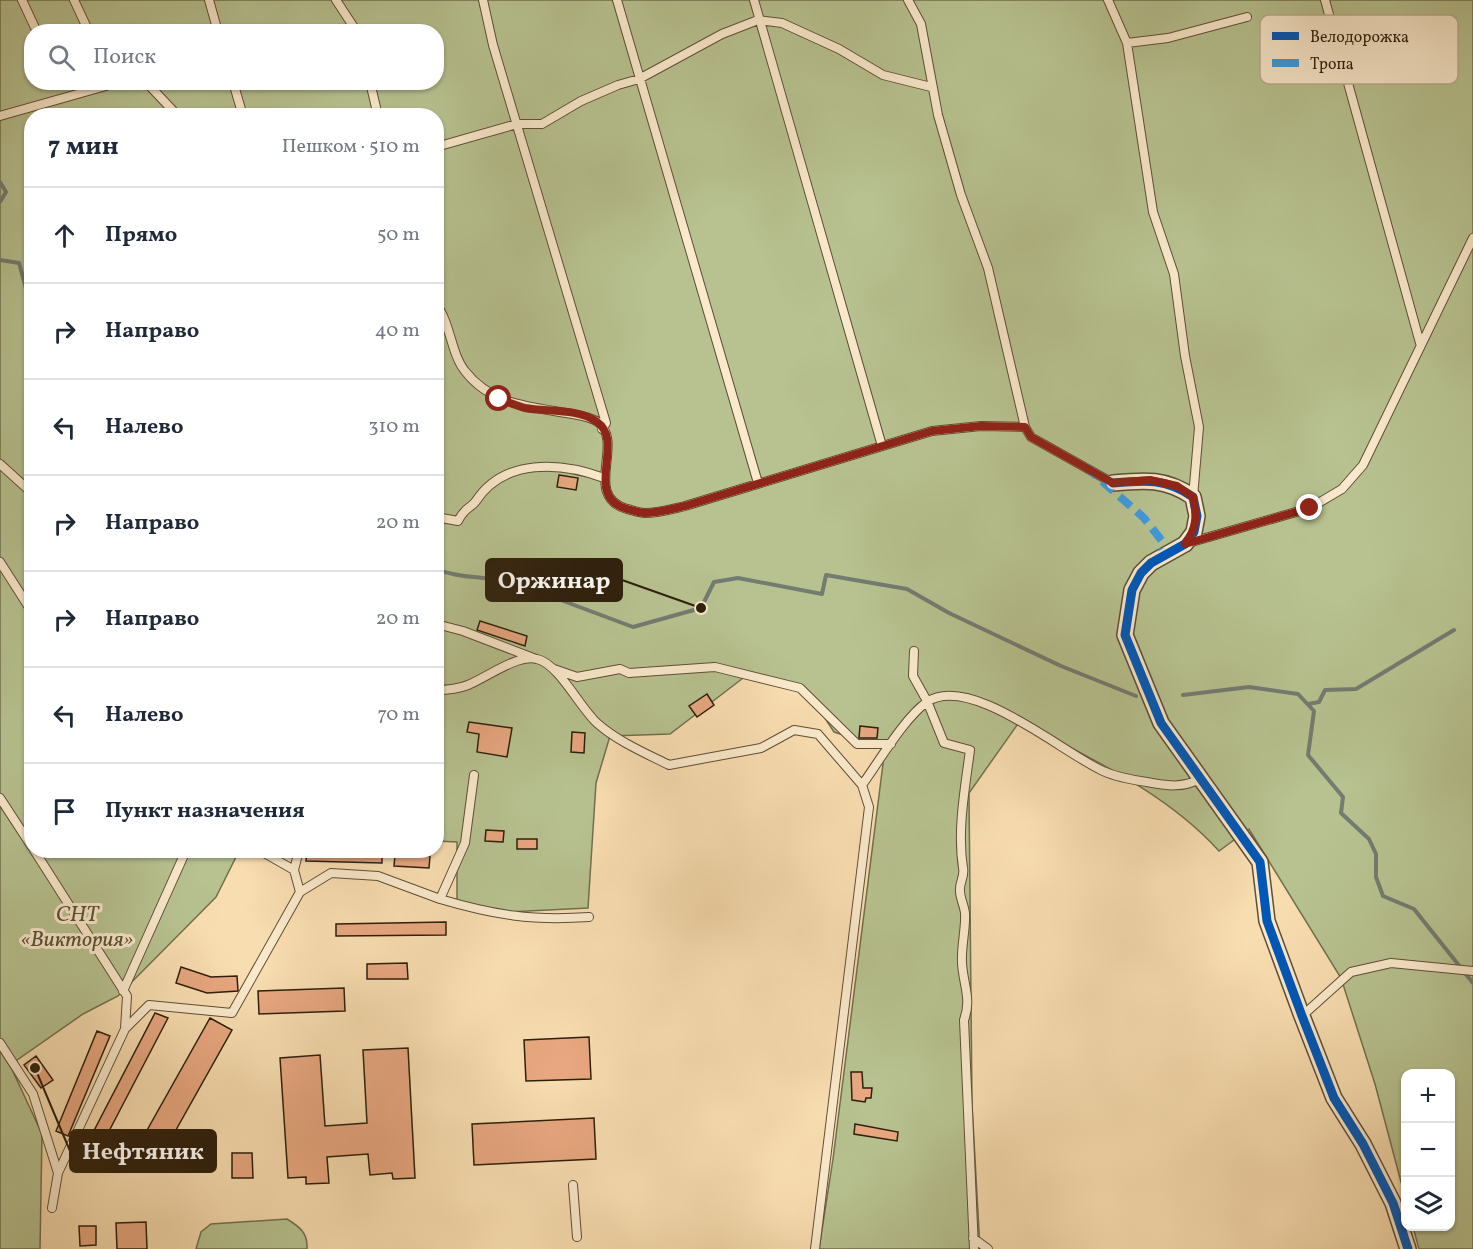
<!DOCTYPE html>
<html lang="ru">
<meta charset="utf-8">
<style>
:root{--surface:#fff;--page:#f6f6f7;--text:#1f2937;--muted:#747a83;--line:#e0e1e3}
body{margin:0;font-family:Vollkorn,serif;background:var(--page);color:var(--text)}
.controls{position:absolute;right:18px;bottom:18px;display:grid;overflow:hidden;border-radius:12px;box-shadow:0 2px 4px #0004}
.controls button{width:54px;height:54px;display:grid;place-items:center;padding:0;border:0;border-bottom:2px solid var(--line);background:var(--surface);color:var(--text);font:30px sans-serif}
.stop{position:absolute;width:18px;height:18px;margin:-14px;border:4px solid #8f2418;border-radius:50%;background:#fff}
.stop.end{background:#8f2418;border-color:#fff;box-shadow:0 2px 6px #0008}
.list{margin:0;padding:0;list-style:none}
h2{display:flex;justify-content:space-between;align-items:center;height:78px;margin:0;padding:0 24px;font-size:26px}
h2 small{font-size:20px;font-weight:400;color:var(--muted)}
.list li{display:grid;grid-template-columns:39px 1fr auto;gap:18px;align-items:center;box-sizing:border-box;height:96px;padding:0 24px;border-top:2px solid var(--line)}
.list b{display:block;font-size:22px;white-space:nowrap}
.list em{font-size:20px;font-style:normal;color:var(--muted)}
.icon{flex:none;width:33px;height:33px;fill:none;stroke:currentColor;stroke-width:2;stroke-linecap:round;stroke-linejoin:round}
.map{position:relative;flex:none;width:1473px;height:1249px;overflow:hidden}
.search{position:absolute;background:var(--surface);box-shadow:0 2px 4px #0004;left:24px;top:24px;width:420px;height:66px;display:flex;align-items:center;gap:15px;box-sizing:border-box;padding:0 21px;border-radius:24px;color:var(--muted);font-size:22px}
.panel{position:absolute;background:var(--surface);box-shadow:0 2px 4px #0004;left:24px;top:108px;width:420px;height:750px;border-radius:24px}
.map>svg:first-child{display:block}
.green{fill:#b7c290;stroke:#72704e;stroke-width:1.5;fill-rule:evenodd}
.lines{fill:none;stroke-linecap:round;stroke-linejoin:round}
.stream{stroke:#727c71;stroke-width:4}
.building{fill:#e8a780;stroke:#2d1f0c;stroke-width:1.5}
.service-casing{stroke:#604e35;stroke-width:10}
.minor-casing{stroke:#604e35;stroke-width:18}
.service{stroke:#fae9cc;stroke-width:8}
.minor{stroke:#fae9cc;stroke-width:15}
.quiet{stroke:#3d9bde;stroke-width:8;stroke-dasharray:15 8;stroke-linecap:butt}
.cycleway-casing{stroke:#fae9cc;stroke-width:13}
.cycleway{stroke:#0057b8;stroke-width:9}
.route{stroke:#8f2418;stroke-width:8}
.labels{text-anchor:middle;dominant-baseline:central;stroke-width:6;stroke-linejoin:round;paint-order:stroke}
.park-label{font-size:22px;font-style:italic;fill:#565034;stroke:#fae9cc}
.key{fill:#fae9cc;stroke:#bcac92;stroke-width:1.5}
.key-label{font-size:16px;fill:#2d1f0c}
.leader{fill:none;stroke:#2d1f0c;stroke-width:2}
.callout-dot{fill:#2d1f0c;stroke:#fae9cc;stroke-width:2}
.callout{fill:#2d1f0c;stroke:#2d1f0c;stroke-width:2}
.callout-label{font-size:24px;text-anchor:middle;font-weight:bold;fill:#fff}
</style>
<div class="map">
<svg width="1473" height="1249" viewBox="0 0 1473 1249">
<rect width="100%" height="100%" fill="#f8ddb0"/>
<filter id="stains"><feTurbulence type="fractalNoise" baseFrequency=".00333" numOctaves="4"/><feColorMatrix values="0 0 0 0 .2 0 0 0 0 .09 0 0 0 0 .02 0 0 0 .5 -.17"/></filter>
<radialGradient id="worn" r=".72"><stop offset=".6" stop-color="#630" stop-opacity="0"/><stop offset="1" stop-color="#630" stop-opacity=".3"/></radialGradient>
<path class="green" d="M0,0H1473V1249H1419L1413,1227L1450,1226V1074H1406L1405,1197L1375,1084L1341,978L1249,829L1219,851C1166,792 1089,758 1020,721L969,793L972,1104L980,1249H819L833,1159L885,748L834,732L810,695L747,675L670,734L610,736L596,783L588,908L507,912L457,901V842L436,841V116H32V850L239,851L216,897L118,996L83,1014L10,1065L42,1134L40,1249H0ZM32,32H436V82H32Z
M287,1219C300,1227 308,1233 307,1249H196L201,1232L211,1224Z"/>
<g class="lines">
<path class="stream" d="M0,182L6,192L0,202
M0,260L19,263L29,299H32
M436,569C473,584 503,569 531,599H558L633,627L701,608L714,582L738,578L822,594L826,575L907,589L949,613L1061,666L1136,696
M1183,695L1249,687L1298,694L1314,711L1308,755L1343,797L1341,813L1369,839L1376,854V877L1383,896L1414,909L1473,983
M1308,704L1319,702L1325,690L1356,689L1454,630"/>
</g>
<path class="building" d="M559,475L578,478L576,490L557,487Z
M480,621L527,636L525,646L477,630Z
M707,694L714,705L697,717L689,706Z
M469,722L512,728L507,757L477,752L479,734L467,732Z
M860,726L878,728L877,738H859Z
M572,732L585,733L584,753L571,752Z
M486,830L504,831L503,842L485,841Z
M517,839H537V849H517Z
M307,850L382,853V863L306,861Z
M395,855L430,856L429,868L394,866Z
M446,922V935L336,936V924Z
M407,963L408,979H367V964Z
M181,967L211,977L237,976L238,991L207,993L176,983Z
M344,988L345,1011L259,1014L258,991Z
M155,1013L168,1018L96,1156L86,1151V1146Z
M210,1018L232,1030L154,1169L132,1157Z
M97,1031L110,1036L68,1136L56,1131Z
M589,1037L591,1079L526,1081L524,1040Z
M408,1048L415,1178L393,1179L392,1173L370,1175L368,1154L327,1157L329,1183L306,1184V1177L288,1178L280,1058L320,1055L325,1126L367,1123L363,1050Z
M36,1056L53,1080L41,1088L24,1065Z
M851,1072H862L863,1088H872L871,1098H866L865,1102L852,1100Z
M594,1118L596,1159L474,1165L472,1124Z
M855,1124L898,1132L897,1141L854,1134Z
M232,1153H252L253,1178H232Z
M146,1222L147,1249H117L116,1223Z
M79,1226H96V1245L80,1246Z"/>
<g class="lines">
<defs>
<path id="service" d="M22,0L37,32
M74,0L89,32
M209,0L218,32
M336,0L357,32
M483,0L493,45L606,423L602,429
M617,0L758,483
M754,0L882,446
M908,0L921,24L938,115L961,195L988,268L1025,427
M1108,0L1127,43L1153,212L1174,274L1185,356L1199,427L1193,497
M1325,0L1420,343
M1127,43L1168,38L1247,17
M146,82L178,116
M233,82L243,116
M370,82L378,116
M0,116L120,82
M436,147L517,124H542L581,101L618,85L639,79L722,34L758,20L782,23L839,49L883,75L931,87
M436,304C451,324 451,354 465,371C490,404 529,407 567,413C576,415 590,416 598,422C625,443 582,496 627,509C632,510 639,513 645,513C658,513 672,509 685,506L932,431L981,426L1025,427L1031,437L1113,483
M0,464L32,493
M436,517L458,521C465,507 470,509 476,501C504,458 561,462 604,478
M1188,543L1310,508L1342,489L1363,465L1473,238
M0,562L32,612
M436,624L463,631L536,659
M914,651L913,676L927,701L944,743L970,750C965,789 957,830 963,868C965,876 959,883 960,891C960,898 964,905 965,913C966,929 961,946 962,963C963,984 972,999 964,1020L974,1249
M554,669L577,677L620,669L629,673L715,667L800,688L857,744H891
M436,690C448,690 458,689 468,685C486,678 517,654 537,659C559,664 580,708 597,723C617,741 645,753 669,765L761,748L794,730L818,734L862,785L869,807L815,1249
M862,785C878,763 905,717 927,702C970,673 1063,753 1103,771C1116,777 1133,780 1147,782C1167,786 1183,788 1200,779
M0,798L32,847
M34,850L127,996L125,1029
M259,850L294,870
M299,850L294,870L300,892
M440,899C494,915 532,921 589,917
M123,991L184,855L182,850
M1302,1016L1351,972L1391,963L1473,971
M0,1043L33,1094L58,1173
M573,1185L577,1237
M52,1208L58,1173L125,1029L149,1005L232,1013L300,892L331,873L378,876L440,899L465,843L474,775
M973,1238L988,1249"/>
<path id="minor" d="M1113,483C1145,480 1166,478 1193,497L1197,516L1194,532L1185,544L1151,563L1141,573L1132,590L1125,635L1161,723L1260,862L1267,921L1302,1016L1334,1098L1363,1144L1393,1203L1408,1249"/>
</defs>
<use href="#service" class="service-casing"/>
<use href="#minor" class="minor-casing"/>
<use href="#service" class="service"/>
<use href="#minor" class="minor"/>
<path class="quiet" d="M1085,466L1144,518L1162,541L1163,557"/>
<defs>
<path id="cycleway" d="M1113,483C1145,480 1166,478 1193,497L1197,516L1194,532L1185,544L1151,563L1141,573L1132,590L1125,635L1161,723L1260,862L1267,921L1302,1016L1334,1098L1363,1144L1393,1203L1408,1249"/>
</defs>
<use href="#cycleway" class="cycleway-casing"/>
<use href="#cycleway" class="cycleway"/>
</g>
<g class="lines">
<path class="route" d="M499,399C508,402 516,406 525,408C547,412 578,408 597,422C626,442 582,496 627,509C632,510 639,513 644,513C658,513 672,509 685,506L932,431L981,426L1025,427L1031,437L1113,483L1150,480L1177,486L1193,497C1197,516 1197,528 1185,544L1310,508"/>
</g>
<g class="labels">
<g class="park-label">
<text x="77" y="915">СНТ<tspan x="77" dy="25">«Виктория»</tspan></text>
</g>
</g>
<rect x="1260" y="15" width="198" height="69" rx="9" class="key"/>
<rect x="1272" y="32" width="27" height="8" fill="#0057b8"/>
<rect x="1272" y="59" width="27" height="8" fill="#3d9bde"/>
<g class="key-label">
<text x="1310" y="42">Велодорожка</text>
<text x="1310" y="69">Тропа</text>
</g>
<path class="leader" d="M701 608L622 580M35 1068L70 1151"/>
<g class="callout-dot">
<circle cx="701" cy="608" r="6"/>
<circle cx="35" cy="1068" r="6"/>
</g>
<g class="callout">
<rect x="486" y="559" width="136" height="42" rx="6"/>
<rect x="70" y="1130" width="146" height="42" rx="6"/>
</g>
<g class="callout-label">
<text x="554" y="588">Оржинар</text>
<text x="143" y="1159">Нефтяник</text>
</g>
<rect width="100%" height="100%" filter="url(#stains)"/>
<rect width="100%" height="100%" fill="url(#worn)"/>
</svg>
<div class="controls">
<button>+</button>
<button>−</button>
<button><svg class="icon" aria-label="layers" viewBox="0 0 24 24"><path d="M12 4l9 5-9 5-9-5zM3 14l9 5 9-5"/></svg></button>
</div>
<div class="stop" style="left:499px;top:399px"></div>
<div class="stop end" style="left:1310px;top:508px"></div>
<div class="search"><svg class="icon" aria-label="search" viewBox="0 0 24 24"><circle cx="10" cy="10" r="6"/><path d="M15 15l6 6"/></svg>Поиск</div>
<section class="panel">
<h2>7 мин<small>Пешком · 510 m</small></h2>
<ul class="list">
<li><svg class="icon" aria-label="ahead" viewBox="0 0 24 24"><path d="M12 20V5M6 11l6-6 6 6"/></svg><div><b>Прямо</b></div><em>50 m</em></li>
<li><svg class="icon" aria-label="right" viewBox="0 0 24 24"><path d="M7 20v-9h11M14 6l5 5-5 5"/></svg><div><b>Направо</b></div><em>40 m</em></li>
<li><svg class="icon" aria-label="left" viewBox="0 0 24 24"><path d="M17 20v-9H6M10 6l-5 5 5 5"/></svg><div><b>Налево</b></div><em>310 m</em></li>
<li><svg class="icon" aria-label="right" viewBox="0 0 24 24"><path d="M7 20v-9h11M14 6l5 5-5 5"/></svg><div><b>Направо</b></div><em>20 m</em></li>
<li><svg class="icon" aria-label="right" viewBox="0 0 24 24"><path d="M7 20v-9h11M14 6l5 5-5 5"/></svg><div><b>Направо</b></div><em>20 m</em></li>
<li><svg class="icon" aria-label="left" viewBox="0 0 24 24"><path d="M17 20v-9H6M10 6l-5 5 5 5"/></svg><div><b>Налево</b></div><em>70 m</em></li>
<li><svg class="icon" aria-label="arrive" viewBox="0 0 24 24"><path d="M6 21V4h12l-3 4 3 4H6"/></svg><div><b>Пункт назначения</b></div></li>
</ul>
</section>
</div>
